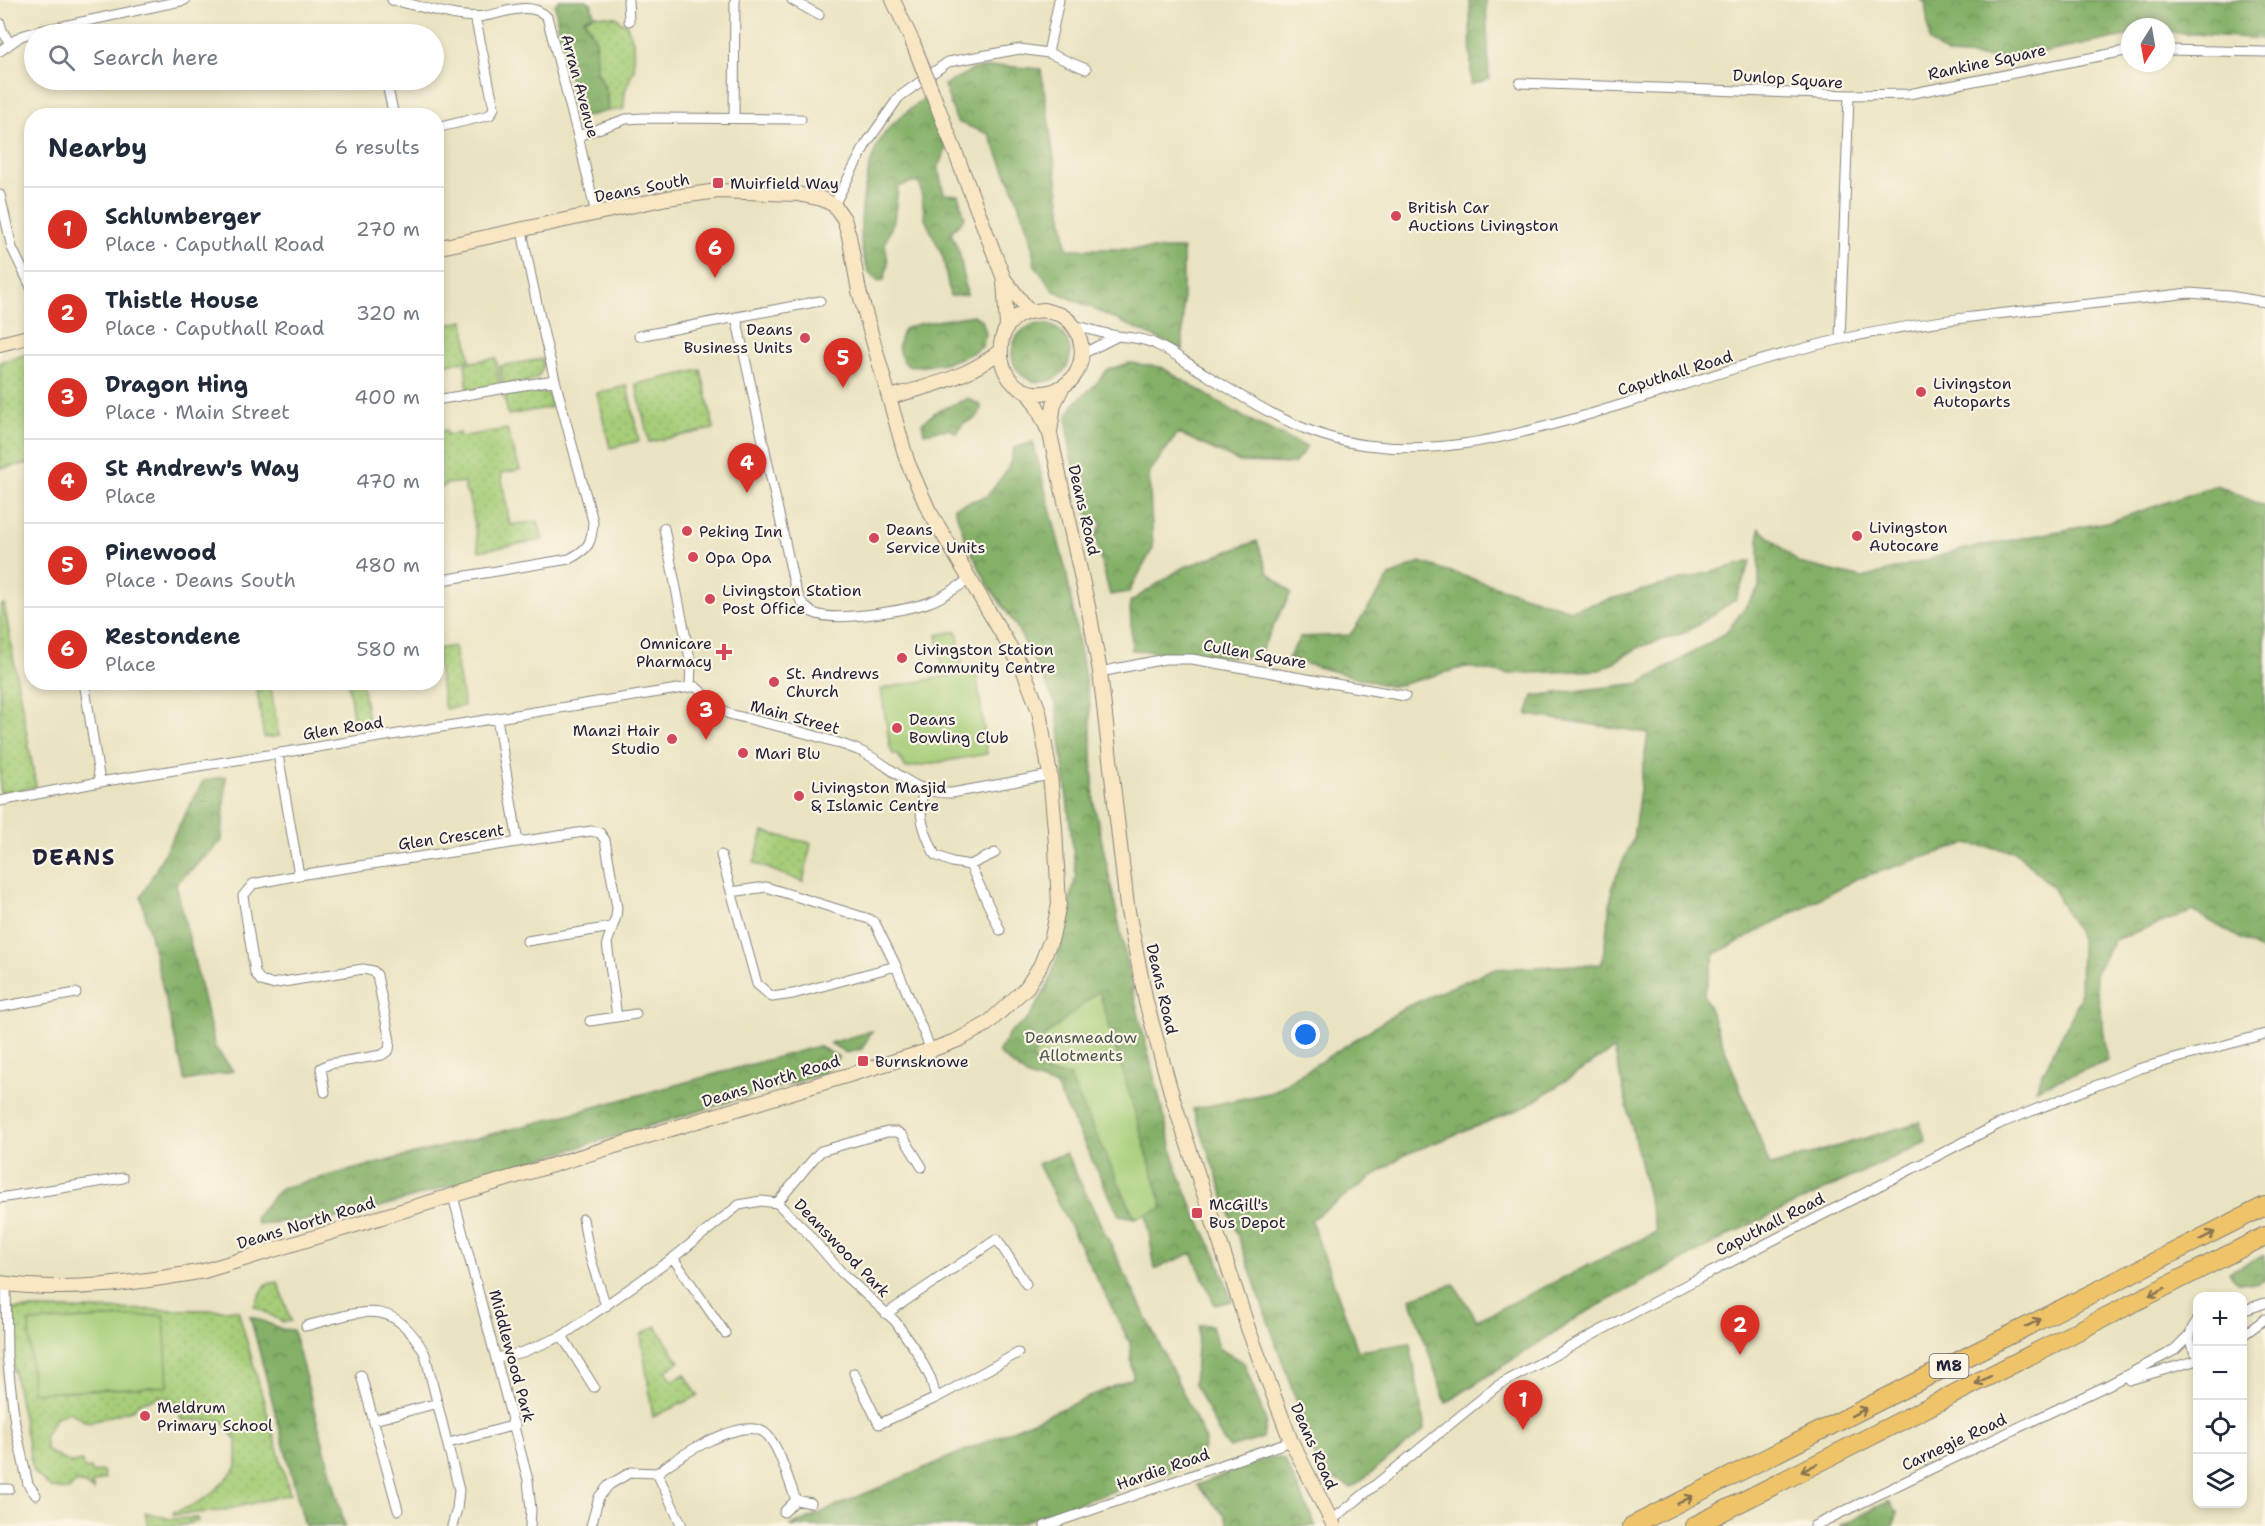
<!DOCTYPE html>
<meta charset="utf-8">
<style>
:root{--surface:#fff;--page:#f2f2f3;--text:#1f2937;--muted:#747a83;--line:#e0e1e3;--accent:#d93025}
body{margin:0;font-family:"Shantell Sans",sans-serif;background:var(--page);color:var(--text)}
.controls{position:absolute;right:18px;bottom:18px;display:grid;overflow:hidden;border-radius:12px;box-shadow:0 3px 9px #0003}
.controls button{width:54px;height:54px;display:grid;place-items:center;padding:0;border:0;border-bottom:2px solid var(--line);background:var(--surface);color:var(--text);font:30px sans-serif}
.compass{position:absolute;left:2121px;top:18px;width:54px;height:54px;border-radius:50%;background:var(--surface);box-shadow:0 3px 9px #0003;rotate:191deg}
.you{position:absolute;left:1306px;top:1035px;width:21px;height:21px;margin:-15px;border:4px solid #fff;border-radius:50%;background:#1a73e8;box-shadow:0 0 0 9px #1a73e833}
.badge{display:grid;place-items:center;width:39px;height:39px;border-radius:50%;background:var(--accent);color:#fff;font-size:20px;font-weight:700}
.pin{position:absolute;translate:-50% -50px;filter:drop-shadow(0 2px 3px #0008)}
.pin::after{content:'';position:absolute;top:32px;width:21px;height:18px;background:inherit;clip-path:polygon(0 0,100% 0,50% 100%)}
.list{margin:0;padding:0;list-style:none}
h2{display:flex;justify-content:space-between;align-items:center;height:78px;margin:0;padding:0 24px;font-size:26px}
h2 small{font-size:20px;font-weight:400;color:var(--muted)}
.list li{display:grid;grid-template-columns:39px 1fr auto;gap:18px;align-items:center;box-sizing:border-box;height:84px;padding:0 24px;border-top:2px solid var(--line)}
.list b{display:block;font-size:22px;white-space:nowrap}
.list p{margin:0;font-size:20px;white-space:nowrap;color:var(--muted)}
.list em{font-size:20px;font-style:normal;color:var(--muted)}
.icon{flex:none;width:33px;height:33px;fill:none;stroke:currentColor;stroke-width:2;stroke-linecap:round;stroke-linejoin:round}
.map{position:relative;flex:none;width:2265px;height:1526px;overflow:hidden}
.search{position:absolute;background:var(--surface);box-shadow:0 3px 9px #0003;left:24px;top:24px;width:420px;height:66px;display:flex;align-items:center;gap:15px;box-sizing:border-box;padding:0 21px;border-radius:33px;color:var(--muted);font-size:22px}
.panel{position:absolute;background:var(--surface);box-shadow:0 3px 9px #0003;left:24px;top:108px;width:420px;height:582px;border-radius:24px}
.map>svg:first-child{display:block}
.grass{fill:url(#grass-dots);stroke:#64785a;stroke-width:1.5}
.forest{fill:url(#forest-crowns);stroke:#536952;stroke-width:1.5}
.garden{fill:#a6cd78;stroke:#64785a;stroke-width:1.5}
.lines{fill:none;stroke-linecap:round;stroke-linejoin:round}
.street-casing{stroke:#86827e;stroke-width:11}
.secondary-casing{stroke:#86827e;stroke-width:16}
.highway-casing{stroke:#86827e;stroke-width:20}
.street{stroke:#fff;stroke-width:9}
.secondary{stroke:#f9e7c3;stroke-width:14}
.highway{stroke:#efc469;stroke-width:18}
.secondary-bridge-casing{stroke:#86827e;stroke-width:16;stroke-linecap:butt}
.secondary-bridge{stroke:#f9e7c3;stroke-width:14}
.oneway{stroke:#887352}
.poi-dot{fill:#d1495b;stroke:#fcf5e5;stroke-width:2}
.labels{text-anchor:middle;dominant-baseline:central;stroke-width:4.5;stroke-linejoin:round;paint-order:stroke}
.shield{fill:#fcf5e5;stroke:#63616e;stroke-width:1.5}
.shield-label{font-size:15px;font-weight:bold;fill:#22223b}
.street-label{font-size:16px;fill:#22223b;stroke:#fcf5e5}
.poi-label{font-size:16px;fill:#22223b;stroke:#fcf5e5;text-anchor:start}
.park-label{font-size:16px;fill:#4a554d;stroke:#fcf5e5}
.district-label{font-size:22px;font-weight:bold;letter-spacing:1.5px;fill:#22223b;stroke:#fcf5e5}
</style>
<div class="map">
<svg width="2265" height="1526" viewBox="0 0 2265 1526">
<defs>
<pattern id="grass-dots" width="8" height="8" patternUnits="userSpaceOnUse" patternTransform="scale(1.5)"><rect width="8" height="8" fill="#a6cd78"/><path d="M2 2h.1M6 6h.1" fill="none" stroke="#8fb069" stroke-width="1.8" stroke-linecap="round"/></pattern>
<pattern id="forest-crowns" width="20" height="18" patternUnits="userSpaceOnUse" patternTransform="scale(1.5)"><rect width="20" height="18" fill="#84b068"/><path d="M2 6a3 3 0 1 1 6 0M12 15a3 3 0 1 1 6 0" fill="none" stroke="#6c8f57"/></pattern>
</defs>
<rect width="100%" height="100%" fill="#fcf5e5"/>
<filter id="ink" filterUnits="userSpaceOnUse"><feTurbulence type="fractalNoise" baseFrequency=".0167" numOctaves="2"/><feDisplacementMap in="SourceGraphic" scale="12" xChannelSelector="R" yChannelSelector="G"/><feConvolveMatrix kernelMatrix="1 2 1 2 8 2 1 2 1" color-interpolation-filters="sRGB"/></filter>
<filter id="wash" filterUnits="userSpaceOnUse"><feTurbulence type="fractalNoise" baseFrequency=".008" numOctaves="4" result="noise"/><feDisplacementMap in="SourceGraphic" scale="24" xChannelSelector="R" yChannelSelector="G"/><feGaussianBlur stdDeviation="1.35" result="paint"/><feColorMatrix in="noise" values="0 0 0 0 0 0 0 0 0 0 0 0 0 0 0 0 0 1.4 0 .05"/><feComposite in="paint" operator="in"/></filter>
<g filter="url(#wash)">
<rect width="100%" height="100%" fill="#eae3c1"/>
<path class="grass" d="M594,15L616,17L621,22L626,23L633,41L634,69L625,91L624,109L609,111L606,90L597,70L596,40L585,19Z
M464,321L470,360L437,366V327Z
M31,353V463L0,468V362Z
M496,358L500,385L468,391L465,363Z
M543,359C544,385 523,382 503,385L500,366Z
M701,370L714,429L649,442L636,384Z
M627,386L639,441L610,448L597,393Z
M535,390L549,395L553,407L508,415L504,395Z
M507,429L520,470L501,473L510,525L538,521L543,540L479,551L471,505H470L468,494L466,493L464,482L447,484L437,490V432L446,430L447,435L459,433V437Z
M4,604L36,787L0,793V605Z
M454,646L464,706L445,709L437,662V649Z
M256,683H270L279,736L264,738Z
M348,683H362L368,720L354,723Z
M763,832L811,843L803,882L754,863Z
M278,1282L291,1321L283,1322L254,1306L266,1284Z
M13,1309L238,1310L290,1494L221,1511L174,1515L173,1512C204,1504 216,1491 237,1467V1442L222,1421L181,1420L177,1403L163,1396L138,1403L134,1409L88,1423L70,1412L56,1417L44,1437L47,1451L70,1463L82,1461L84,1469L91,1468L93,1473L103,1471L105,1479L92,1483L94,1491L85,1484L76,1482L69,1490L51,1488L33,1471L12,1361Z
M656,1326L679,1362L666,1371L672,1381L685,1374L698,1396L653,1417L641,1335Z
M145,1512L170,1519L198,1518V1521L180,1526H148Z"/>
<path class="forest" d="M559,0H586L591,3L594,15L584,19L596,40V70L606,90L608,111L585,117L577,111L559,33L555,5Z
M1470,0H1486L1489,79L1471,85Z
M1921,0H2265V39L2166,32V27H2130V35L2014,59L1949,55L1930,42L1925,2Z
M1003,66L1041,69L1067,249H1183V350L1054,291L1035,266L1031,239L1015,193L989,134L957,122L944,85L974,69Z
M926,97L946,148L938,168L944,194L958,195L965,218L951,232L960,255L967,295L950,296L943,257L925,219L920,184L912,182L898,187L894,220L885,243L888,264L884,280L877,281C848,258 864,171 879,142C888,125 910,109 926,97Z
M973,315L982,320L986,334L982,347C960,361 934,367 908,366C895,352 897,345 904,329L918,324Z
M1012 353a29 29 0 1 1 58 0a29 29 0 1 1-58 0Z
M1130,363L1161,367L1245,418L1307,447L1294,464L1240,462L1178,433L1149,473L1153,548L1129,592L1110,595L1095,537L1102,524L1088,514L1071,457L1067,417L1074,404L1096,384L1107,370Z
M968,398L981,406C980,418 974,420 963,423L957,433L948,429L924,433L922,423L936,412Z
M1033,442L1066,571L1090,706L1094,804L1134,996L1177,1169L1194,1211L1217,1257L1232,1301L1215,1305L1192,1253L1155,1269L1146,1214L1162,1208L1099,992L1044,1037L1048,1073L1069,1075L1135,1218L1119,1215L1056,1086L1028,1077L998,1053L1009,1033L1029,1018L1049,983L1060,948L1076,875L1056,704L1015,624L987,583L966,541L954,507L987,496L1008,469L1014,448Z
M2217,485L2265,507V783L2262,819L2265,840V953L2193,911L2114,940L2095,975L2108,1061L2035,1089L2080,999L2081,939L2052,887L2015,851L1965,844L1856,879L1715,954L1704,995L1770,1166L1920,1122L1926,1142L1731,1234L1581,1315L1446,1403L1410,1298L1454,1284L1477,1320L1656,1232L1614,1049L1525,1107L1404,1155L1311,1220L1358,1351L1410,1343L1425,1430L1352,1488L1319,1471L1296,1400L1193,1109L1273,1092L1406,1007L1493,969L1602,964L1613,884L1633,839L1648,733L1527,715L1533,696L1641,683L1726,633L1759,588V528L1799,563L1863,578L1960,550L2112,521Z
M1257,541L1268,572L1291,593L1257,658L1132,650L1130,602L1182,568Z
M1751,561L1736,599L1687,632L1639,647L1601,670L1507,674L1466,667L1392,687L1288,659L1300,637L1350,635L1390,576L1420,562L1570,610Z
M226,776L222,841L176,884L215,1047L233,1071L185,1081L141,897L203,781Z
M872,1031L862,1049L846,1053L830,1043Z
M818,1046L839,1057L822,1074L344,1218L257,1224L255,1217L281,1188L551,1119Z
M1066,1153L1206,1440L1199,1462L1011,1526H790L1133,1378L1130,1343L1038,1164Z
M2265,1255V1280L2258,1283L2237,1282L2229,1272Z
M250,1316L282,1329L293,1330L345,1526H305Z
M1199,1325H1212L1218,1348L1244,1363L1266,1421L1263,1438L1230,1448L1222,1439L1194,1383Z
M1269,1457L1284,1459L1316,1526H1229L1225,1516L1197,1485Z
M1889,1501L1898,1513L1893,1526H1840Z"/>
<path class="garden" d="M957,631L963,669L943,672L937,635Z
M976,670L987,754L906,768L898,755L893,754L890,747L881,689Z
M1099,991L1163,1208L1135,1218L1069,1076L1047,1073L1032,1058L1044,1037Z
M164,1315L168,1386L32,1393L29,1322Z"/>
</g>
<g filter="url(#ink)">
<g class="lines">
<defs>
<path id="street" d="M392,0C419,5 458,20 485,16C505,13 531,0 547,17L578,136L596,214
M628,0L629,21
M792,0L819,15
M1059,0L1048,53L1086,69
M0,23L2,30L9,42
M2166,50L2265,52
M0,51L21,36L35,32L185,0
M386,80L394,116
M1520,83L1849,95L1909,94L2130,50
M387,84L407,80
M734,117L735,0
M436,128L490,115L494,108L475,16
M578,136L626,119L643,118L801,119
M0,195L12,248L32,289
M834,205L866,144L899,97L948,62L1020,49L1048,53
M736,317L795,588C799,598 803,608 814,613C835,623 907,610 930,602C944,597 958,586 971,579
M1072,325C1087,328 1103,334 1118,336C1131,338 1144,338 1157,345C1171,351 1184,361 1197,369C1250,402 1303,437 1366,445C1435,454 1496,440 1562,422C1655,397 1747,360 1842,339C1955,314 2073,307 2189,293L2229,296L2265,302
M639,336L820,301
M1840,339L1849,95
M1082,354L1118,336
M436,400L554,380
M664,528L691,664L690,687
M436,581L569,559C589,549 592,543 593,521C566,424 540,329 522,230
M1100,672L1165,659H1192L1405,696
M84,682L100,782
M497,718L518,842
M278,754L299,875
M924,790C916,814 925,833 935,855L952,862L970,865L1000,930
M0,801L100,782L690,687H696L722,710L729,714C772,725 816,734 858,750C894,765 908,794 952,793L1050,775
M721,855L757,984L772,997L793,994L896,966
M970,865L995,853
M731,892L766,887L869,919L875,923L896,966L931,1050
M527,941L612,927
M0,1007L76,993
M590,1021L636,1014
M325,1092L321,1068L329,1064L382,1055L389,1050L390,1041L377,975L373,971L363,969L271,984L261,981L255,973L243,896L253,884L299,875L591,831L600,833L605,840L617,908L616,917L607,943L617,1017
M453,1196L528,1480L531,1510L530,1526
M0,1198L123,1178
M777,1203L815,1157L821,1151L887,1132H897L902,1135L922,1167
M583,1219L590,1257L606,1306
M673,1258L725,1333
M6,1284L7,1356L15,1424L28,1484L36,1495
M2242,1311L2265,1303
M886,1314L997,1239L1026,1284
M2198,1320C2188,1331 2187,1344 2198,1355
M306,1326C360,1312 393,1294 425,1354L459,1490L457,1509L452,1526
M562,1336L594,1387
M2242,1336L2265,1319
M497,1358L523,1352L562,1336L673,1258L739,1205L761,1201L777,1203L804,1229L842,1273L895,1321L917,1352L931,1379L936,1398
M854,1373L879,1424L936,1398L1018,1353
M361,1375L398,1510
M2129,1380L2198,1360
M374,1420L438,1403
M449,1443L515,1425
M657,1473C676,1458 742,1415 765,1433C779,1444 789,1483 796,1500L811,1503
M0,1489H9
M784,1512L796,1500
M1331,1521L1497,1386L1682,1287L1999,1124L2138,1069L2265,1034
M591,1526L599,1497L609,1485L631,1472L657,1473L682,1526
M1045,1526L1291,1441
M1814,1526L1933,1468L2106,1386L2175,1350L2190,1335"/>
<path id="secondary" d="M893,0L913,43
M939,110L1004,279L1029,311
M1004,281L1007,326
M1044,310C1049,312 1056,313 1061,315C1084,328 1088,360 1072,379C1065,386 1059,390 1049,392C1001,403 985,337 1018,316C1026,311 1035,311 1044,310Z
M0,344L32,336
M1027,392L1035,403L1050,434L1089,611L1100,672L1127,906L1146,1002L1173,1099L1249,1331L1291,1441L1334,1526
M890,397C930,386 970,377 1001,350
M1050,432L1054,404L1062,388
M0,1283C68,1293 136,1283 204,1271L931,1050L958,1040L987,1024L1027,987L1040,966L1052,937L1059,904L1055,829L1050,775L1039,711L1023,669L928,509L907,461L859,291L849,236L844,219L834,205L822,199L797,194L718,191L667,198L436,248"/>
<path id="highway" d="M1632,1526L2265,1206
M1694,1526L2265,1236"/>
</defs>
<use href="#street" class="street-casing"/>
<use href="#secondary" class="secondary-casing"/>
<use href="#highway" class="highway-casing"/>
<use href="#street" class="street"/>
<use href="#secondary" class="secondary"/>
<use href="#highway" class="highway"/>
<defs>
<path id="secondary-bridge" d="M913,43L939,110"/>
</defs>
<use href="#secondary-bridge" class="secondary-bridge-casing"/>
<use href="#secondary-bridge" class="secondary-bridge"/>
</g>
<defs><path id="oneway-shaft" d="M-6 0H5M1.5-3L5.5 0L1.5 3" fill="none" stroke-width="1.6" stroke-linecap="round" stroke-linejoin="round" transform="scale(1.5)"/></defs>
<g class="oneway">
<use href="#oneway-shaft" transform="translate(2207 1236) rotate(-27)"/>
<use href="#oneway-shaft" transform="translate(2157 1292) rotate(153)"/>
<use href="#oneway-shaft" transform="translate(2033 1323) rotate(-27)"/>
<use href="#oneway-shaft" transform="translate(1983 1380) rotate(153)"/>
<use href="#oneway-shaft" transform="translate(1859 1412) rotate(-27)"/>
<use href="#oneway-shaft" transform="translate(1809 1468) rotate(153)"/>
<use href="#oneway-shaft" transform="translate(1685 1500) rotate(-27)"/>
</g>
</g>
<g class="poi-dot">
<rect x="712" y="177" width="12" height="12" rx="3"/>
<circle cx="1396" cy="216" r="6"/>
<circle cx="805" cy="338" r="6"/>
<circle cx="1921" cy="392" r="6"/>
<circle cx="687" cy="531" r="6"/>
<circle cx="1857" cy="536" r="6"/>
<circle cx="874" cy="538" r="6"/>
<circle cx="693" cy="557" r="6"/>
<circle cx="710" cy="599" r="6"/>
<path d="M721 643h6v6h6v6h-6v6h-6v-6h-6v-6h6z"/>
<circle cx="902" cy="658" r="6"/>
<circle cx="774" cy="682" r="6"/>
<circle cx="897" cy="728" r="6"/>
<circle cx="672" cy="739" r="6"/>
<circle cx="743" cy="753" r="6"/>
<circle cx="799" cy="796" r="6"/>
<rect x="857" y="1055" width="12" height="12" rx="3"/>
<rect x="1191" y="1207" width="12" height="12" rx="3"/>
<circle cx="145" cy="1416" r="6"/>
</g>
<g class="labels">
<rect class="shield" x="1929.5" y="1354" width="39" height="24" rx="4.5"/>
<g class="shield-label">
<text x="1949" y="1366">M8</text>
</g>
<g class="street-label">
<text transform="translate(1987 62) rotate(-12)">Rankine Square</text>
<text transform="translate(1788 79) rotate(4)">Dunlop Square</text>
<text transform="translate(580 86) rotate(75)">Arran Avenue</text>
<text transform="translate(642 188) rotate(-11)">Deans South</text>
<text transform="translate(1675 373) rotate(-17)">Caputhall Road</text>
<text transform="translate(1084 510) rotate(77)">Deans Road</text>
<text transform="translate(1255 654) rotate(10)">Cullen Square</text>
<text transform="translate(795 717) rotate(15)">Main Street</text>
<text transform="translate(343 728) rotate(-9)">Glen Road</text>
<text transform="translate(451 837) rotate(-8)">Glen Crescent</text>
<text transform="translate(1162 989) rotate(77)">Deans Road</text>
<text transform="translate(771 1081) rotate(-17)">Deans North Road</text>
<text transform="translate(306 1223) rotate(-17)">Deans North Road</text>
<text transform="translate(1770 1224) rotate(-27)">Caputhall Road</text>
<text transform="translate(842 1248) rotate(46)">Deanswood Park</text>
<text transform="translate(512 1356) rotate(75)">Middlewood Park</text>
<text transform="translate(1954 1442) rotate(-25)">Carnegie Road</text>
<text transform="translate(1314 1446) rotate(66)">Deans Road</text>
<text transform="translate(1163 1469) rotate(-19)">Hardie Road</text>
</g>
<g class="poi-label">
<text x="730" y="183">Muirfield Way</text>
<text x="1408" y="207">British Car<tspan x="1408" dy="18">Auctions Livingston</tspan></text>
<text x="793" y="329" text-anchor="end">Deans<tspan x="793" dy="18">Business Units</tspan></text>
<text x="1933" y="383">Livingston<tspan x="1933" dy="18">Autoparts</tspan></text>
<text x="1869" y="527">Livingston<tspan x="1869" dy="18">Autocare</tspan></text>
<text x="886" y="529">Deans<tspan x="886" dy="18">Service Units</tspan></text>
<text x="699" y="531">Peking Inn</text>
<text x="705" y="557">Opa Opa</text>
<text x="722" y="590">Livingston Station<tspan x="722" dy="18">Post Office</tspan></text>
<text x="712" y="643" text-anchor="end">Omnicare<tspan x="712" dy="18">Pharmacy</tspan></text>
<text x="914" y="649">Livingston Station<tspan x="914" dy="18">Community Centre</tspan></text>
<text x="786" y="673">St. Andrews<tspan x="786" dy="18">Church</tspan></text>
<text x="909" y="719">Deans<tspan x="909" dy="18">Bowling Club</tspan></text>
<text x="660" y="730" text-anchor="end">Manzi Hair<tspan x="660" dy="18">Studio</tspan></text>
<text x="755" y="753">Mari Blu</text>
<text x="811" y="787">Livingston Masjid<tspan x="811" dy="18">&amp; Islamic Centre</tspan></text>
<text x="875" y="1061">Burnsknowe</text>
<text x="1209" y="1204">McGill's<tspan x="1209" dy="18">Bus Depot</tspan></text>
<text x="157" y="1407">Meldrum<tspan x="157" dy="18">Primary School</tspan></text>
</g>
<g class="park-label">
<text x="1081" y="1037">Deansmeadow<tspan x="1081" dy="18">Allotments</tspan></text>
</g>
<g class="district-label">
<text x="74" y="857">DEANS</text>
</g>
</g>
</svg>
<div class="controls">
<button>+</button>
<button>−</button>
<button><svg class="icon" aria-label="locate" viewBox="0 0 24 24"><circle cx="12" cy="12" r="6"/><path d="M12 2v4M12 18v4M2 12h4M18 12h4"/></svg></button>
<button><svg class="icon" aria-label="layers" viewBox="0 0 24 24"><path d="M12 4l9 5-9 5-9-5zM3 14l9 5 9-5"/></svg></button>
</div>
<svg class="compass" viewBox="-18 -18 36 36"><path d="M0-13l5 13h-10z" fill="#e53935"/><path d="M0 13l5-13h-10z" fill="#747a83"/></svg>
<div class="you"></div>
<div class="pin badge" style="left:1523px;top:1430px">1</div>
<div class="pin badge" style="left:1740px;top:1355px">2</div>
<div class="pin badge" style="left:706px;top:740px">3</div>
<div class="pin badge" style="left:747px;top:493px">4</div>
<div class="pin badge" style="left:843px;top:388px">5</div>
<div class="pin badge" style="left:715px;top:278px">6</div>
<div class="search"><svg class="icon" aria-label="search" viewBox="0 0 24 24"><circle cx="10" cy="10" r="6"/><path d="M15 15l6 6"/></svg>Search here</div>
<section class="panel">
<h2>Nearby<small>6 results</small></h2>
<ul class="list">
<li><span class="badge">1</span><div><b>Schlumberger</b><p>Place · Caputhall Road</p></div><em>270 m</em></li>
<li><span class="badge">2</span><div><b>Thistle House</b><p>Place · Caputhall Road</p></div><em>320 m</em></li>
<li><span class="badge">3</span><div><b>Dragon Hing</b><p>Place · Main Street</p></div><em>400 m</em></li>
<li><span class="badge">4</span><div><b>St Andrew's Way</b><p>Place</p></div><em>470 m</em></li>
<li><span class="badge">5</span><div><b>Pinewood</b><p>Place · Deans South</p></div><em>480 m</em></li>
<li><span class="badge">6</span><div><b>Restondene</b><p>Place</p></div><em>580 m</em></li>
</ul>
</section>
</div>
